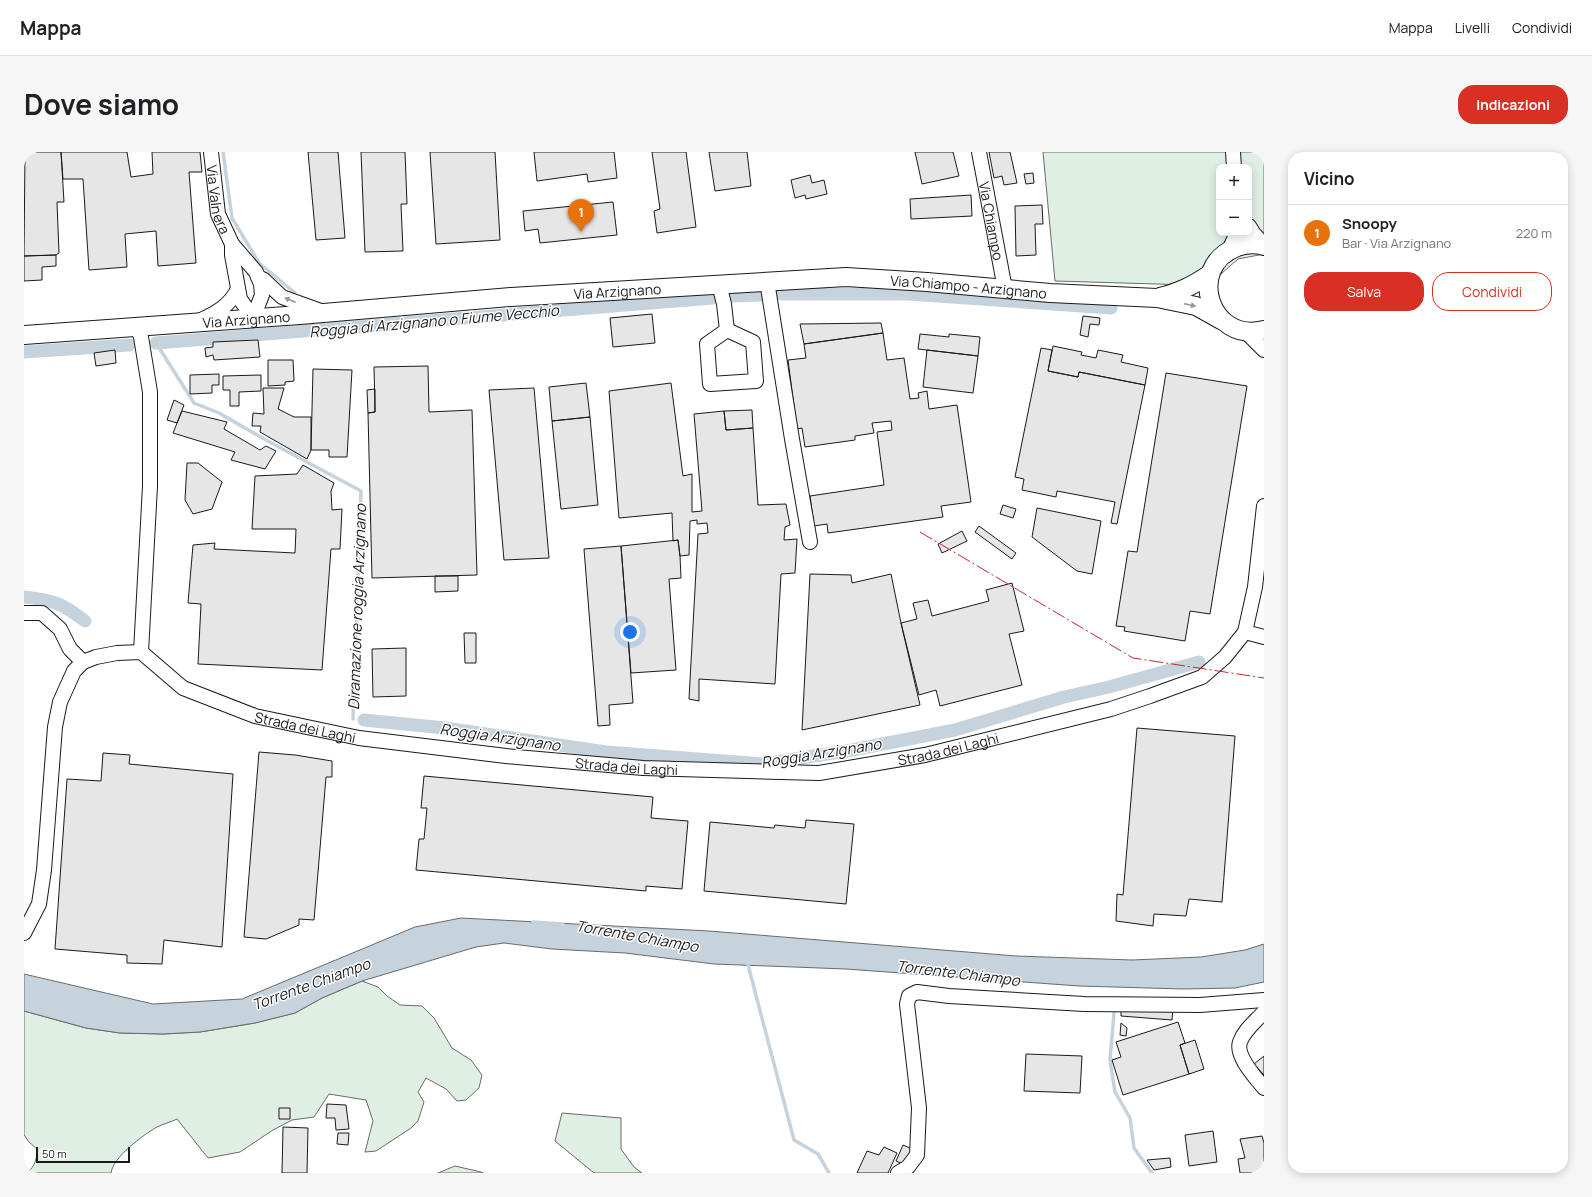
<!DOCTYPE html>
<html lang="it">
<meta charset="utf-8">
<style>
:root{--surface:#fff;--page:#f6f6f6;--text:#202124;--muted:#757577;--line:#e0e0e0;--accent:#d93025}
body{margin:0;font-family:Manrope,sans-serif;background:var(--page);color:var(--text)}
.controls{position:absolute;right:12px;top:12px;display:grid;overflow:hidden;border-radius:8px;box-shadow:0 2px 10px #0003}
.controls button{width:36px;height:36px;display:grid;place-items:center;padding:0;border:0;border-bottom:1px solid var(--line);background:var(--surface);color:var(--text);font:20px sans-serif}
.scale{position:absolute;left:12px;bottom:10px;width:94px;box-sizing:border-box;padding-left:4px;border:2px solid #1a1a1a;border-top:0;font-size:11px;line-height:14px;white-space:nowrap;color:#1a1a1a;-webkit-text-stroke:3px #fff;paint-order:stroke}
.you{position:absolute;left:606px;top:480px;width:14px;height:14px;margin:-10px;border:3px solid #fff;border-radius:50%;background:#1a73e8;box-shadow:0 0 0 6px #1a73e833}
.badge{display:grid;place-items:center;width:26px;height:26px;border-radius:50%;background:var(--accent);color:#fff;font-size:13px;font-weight:700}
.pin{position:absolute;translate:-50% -33px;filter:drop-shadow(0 1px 2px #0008)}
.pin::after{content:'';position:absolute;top:21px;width:14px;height:12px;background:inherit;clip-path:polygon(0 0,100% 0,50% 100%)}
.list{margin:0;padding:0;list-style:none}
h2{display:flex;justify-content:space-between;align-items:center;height:52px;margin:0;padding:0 16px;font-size:17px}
h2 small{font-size:13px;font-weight:400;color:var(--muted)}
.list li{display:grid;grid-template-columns:26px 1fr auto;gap:12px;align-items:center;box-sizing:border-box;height:56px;padding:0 16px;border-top:1px solid var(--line)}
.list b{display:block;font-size:15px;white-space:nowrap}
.list p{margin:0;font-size:13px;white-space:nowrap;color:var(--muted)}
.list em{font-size:13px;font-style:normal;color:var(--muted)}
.actions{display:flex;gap:8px;padding:12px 16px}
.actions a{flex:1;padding:9px 0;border:1px solid var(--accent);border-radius:16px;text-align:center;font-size:14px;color:var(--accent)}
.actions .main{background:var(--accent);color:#fff}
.map{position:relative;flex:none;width:1240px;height:1021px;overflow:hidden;border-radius:16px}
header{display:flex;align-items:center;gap:24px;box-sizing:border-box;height:56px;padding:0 20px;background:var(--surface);border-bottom:1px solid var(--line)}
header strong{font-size:19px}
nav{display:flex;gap:22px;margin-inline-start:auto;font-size:14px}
.intro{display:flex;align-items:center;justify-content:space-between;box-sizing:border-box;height:96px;padding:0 24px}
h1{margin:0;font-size:28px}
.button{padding:10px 18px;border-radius:16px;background:var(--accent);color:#fff;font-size:14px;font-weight:700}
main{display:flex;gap:24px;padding:0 24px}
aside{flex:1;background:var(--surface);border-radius:16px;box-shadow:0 2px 10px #0003}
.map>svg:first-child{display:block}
.green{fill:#e0efe3;stroke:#6a6a6a;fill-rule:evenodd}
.water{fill:#c6d2dc;stroke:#6a6a6a}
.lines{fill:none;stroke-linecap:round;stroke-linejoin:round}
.stream{stroke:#c6d2dc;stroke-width:3.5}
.canal{stroke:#c6d2dc;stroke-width:13}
.building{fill:#e6e6e6;stroke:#1a1a1a}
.minor-casing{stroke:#1a1a1a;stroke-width:16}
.major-casing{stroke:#1a1a1a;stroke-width:20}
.minor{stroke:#fff;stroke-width:14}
.major{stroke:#fff;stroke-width:18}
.power{stroke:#c62828;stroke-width:1;stroke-dasharray:14 3 2 3;stroke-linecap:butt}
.oneway{fill:#989898}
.labels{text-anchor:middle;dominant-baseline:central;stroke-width:3;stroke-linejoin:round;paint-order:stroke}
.street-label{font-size:14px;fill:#1a1a1a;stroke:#fff}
.water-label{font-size:15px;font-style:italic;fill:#1a1a1a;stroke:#fff}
</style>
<header>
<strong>Mappa</strong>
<nav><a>Mappa</a><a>Livelli</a><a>Condividi</a></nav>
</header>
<div class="intro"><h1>Dove siamo</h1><a class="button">Indicazioni</a></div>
<main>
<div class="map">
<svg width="1240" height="1021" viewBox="0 0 1240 1021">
<rect width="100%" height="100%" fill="#fff"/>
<path class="green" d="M1019,0H1240V102L1214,107L1189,129L1167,133L1031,129ZM1195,15H1225V81H1195Z
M338,829L354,835L363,844L376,853L398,854L410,866L428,896L447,908L458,923L455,936L442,948L433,949L422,937L402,926L394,940L400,950L394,969L387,976L352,999L341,1000L349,969L342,948L305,942L290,965L268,968L249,978L216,1000L184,1006L153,967C147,970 139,972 133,975C119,983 89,1005 87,1021H3C11,1014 13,1007 13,997L5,990L0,983V859L62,876L96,881L139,882L176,880L231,871L271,861L298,846Z
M538,961L597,966V997L610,1015L618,1021H570L531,989Z
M431,1014L457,1020L459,1021H414Z"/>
<path class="water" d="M437,766L685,779L992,804L1108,808L1177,805L1221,798L1240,792V830L1211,836L1159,837L1055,834L822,817L690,812L601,801L528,797L480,791L452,795L338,829L298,846L271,861L231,871L176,880L139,882L96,881L62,876L0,859V822L129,852L218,847L391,775Z"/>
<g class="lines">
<path class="stream" d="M199,0L208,66L235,111L271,141
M132,191L170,251L195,261L240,287L337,339L329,567
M509,770L539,772
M723,809L770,988L794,1002L805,1021
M1090,861L1086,908L1091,940L1106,966L1110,996L1128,1021"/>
<path class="canal" d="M758,142H884L1087,156
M708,144L738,143
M132,191L689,146
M0,200L105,193
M0,445C29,448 38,451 61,469
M340,568L421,576L582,600L740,612L828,598L931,578L1040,545L1085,535L1175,510"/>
</g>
<path class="building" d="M1,0H37L40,50H33L35,101L32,103L0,104Z
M37,0H103L107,25L129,22L128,0H176L178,20H165L172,111L134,114L132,79L101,82L103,115L65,118L59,27H39Z
M284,0H314L321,86L292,88Z
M337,0H381L383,52H377L379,99L341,100Z
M406,0H471L476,88L412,92Z
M510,0H590L593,26L564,30L563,22L513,29Z
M628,0H662L672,75L633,81L630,59L636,57Z
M685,0H723L727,34L691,39Z
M891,0H929L935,24L898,32Z
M965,0H986L993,31L980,33L978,24L970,26Z
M1009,21L1010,31L1002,32L1000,22Z
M786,23L788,31L800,28L803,42L782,47L781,43L771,46L767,28Z
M947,43L948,64L887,67L886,47Z
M589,50L593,83L516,91L514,77L501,79L499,59Z
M1018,53L1019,72H1011L1012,103L992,104L991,54Z
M32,103V114L18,115V128L0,129V104Z
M628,162L631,191L589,195L586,166Z
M1059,164L1076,166L1075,173L1066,172L1064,185L1056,183Z
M857,171L859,181L780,192L776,172Z
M859,181L863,208L880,206L886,247L895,246L894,241L903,239L905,257L933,253L947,350L917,354L919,365L804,381L803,372L790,374L786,344L860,333L853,280L868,278L867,269L848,271L850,281L831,284V288L781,295L778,276L773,277L764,208L782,206L780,192Z
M896,182L925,185V182L956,185L954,204L894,197Z
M234,188L236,205L190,208L189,203L182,205L181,196L189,195V190Z
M1029,194L1058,200L1057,203L1072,206L1074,198L1099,203L1097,210L1124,216L1121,233L1055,220L1054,225L1024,219Z
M1017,196L1028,198L1024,219L1054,225L1055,220L1121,233L1093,372L1087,371L1091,350L1033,339L1032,345L998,338L1000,327L991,325Z
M91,198L92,211L72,214L70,201Z
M903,198L954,204L949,241L899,235Z
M244,208H269L270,229L261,230V233L244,234Z
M404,214L405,260L448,258L453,423L348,426L344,261L351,260L350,215Z
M289,217L328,218L323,305H305V298H287Z
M1142,221L1223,234L1186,462L1166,459L1161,489L1100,479L1101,475L1092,474L1104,399L1113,400Z
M195,222V233H188V241L166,242V223Z
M237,223V239L215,240V254H206V238H199V224Z
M562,231L566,265L528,269L525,235Z
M647,231L659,324L668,322V360L678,359L670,262L700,259L702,278L729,276L734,353L762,352L766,373L761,375L760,388L773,387L771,421L757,422L751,532L675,527V549L665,547L674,382L684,381L683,371L673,372V368L666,369L665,403L656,404L654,388L649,389L648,361L595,366L585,239Z
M239,236H260L254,257L270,265H287V298L283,307L236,280L237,274H228L229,261L240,262Z
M510,236L525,406L480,408L465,238Z
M351,237V260L344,261L343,238Z
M150,248L160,253L153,271L143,268Z
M728,258L729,276L702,278L700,259Z
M158,259L203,270L200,277L236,298L242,294L252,299L241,317L207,308L211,300L149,281Z
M566,265L574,353L537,357L528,269Z
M163,311H174L198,330L188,357L169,362L161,348Z
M279,313L310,331L307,339L308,358L318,357L316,397H307L298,518L174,512L177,452L164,451L169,393L191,391L190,397L271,401L272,377H228L231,324L273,322Z
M979,353L992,357L989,366L976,362Z
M1013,356L1077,369L1068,422L1053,419L1008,385Z
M955,374L992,401L988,407L951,380Z
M938,379L943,389L918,401L914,392Z
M654,388L656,404L657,426L645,427L652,518L607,521L597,394Z
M597,394L609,551L585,553L586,573L574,574L560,397Z
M786,422L827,423L828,431L867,422L877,471L896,553L778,578Z
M411,424H434V439L411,440Z
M988,431L1000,479L985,482L998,533L916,554L912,538L895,543L877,471L893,467L889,451L904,448L908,464L965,449L962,438Z
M440,481H452V511H441Z
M382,496V544L349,545L348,497Z
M1113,576L1211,584L1198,750L1165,747L1162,764L1130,762L1129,774L1092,769L1093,742L1099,743Z
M235,600L271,603L308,609V625H302L290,768L275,767V773L242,787L220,785Z
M79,601L106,603L105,612L209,622L198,795L140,788L138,812L103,811V803L31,797L43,627L77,629Z
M400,624L629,645L627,666L664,669L658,737L622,734V739L392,718L395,687H400L403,656H397Z
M782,668L830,672L822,752L680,739L686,670L750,676L751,673L781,676Z
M1097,855L1149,856L1148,868L1097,864Z
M1154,870L1161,891L1156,893L1165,922L1099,943L1088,908L1097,905L1092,890Z
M1097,871L1103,876L1102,884L1096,883Z
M1171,888L1180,917L1165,922L1156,893Z
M1002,902L1058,904L1056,941L1000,939Z
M1240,904V923L1230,912Z
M303,952L322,953L325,977L312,978L311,966H302Z
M255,956H266V967H255Z
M259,975L284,976L283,1021H258Z
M1189,979L1193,1010L1165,1014L1161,983Z
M314,981H325L324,993L313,992Z
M1238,984L1240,991V1014L1239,1015L1240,1021H1216L1214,1007L1221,1006L1216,987Z
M879,993L888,997L881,1013L872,1009Z
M860,995L873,1001L864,1021H833L843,999L855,1003Z
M1146,1006L1147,1015L1130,1018L1123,1008Z"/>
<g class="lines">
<defs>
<g id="minor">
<path id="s1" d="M187,0L194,62L208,92L232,120L237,132L238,143L229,166"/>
<path id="s2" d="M955,0L981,137"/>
<path d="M1209,0L1210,15"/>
<path d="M1225,74L1230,82L1240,93"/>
<path d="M208,92V103L216,147L229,166"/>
<path d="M1205,98L1213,81"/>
<path d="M234,125L240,128L258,145L297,159"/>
<path d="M743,129L768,287L786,390"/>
<path d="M695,132L700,152L703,178"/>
<path d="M177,168C193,161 206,153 214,137"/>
<path d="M113,174L117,185L126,240V334L117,500"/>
<path d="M703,178L729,190L732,229L686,232L683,192Z"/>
<path d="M1222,180L1240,198"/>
<path d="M0,461H18L36,477L46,497L59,510"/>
<path d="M1221,480L1240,485"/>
<path id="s3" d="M0,781L15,752L20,718L31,575L36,550L50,519L59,510L72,505L93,501L117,500L159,536L231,564L335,586L482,604L619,616L795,621L901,603L1087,557L1126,544L1178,525L1201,505L1221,480L1231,435L1240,354"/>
<path d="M1240,860C1232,869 1220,878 1216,890C1211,904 1232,926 1240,936"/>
<path d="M874,1021L884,1015L893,1003L895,956L883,852L885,844L893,840L925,844L1060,852L1176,853L1240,848"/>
</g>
<g id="major">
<path d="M1240,94C1231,91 1222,92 1213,95C1161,115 1186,192 1240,178"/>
<path d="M1136,145C1156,140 1168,134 1186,122"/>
<path id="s4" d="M0,183L276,163L487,145L822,125L903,130L1026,141L1133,146L1172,154L1197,168"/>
</g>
</defs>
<use href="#minor" class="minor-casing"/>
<use href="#major" class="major-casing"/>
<use href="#minor" class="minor"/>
<use href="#major" class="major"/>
<path class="power" d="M896,380L1109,506L1240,526"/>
</g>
<defs><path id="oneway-solid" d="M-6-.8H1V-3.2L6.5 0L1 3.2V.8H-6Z"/></defs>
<g class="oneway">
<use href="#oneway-solid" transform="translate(266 148) rotate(-157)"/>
<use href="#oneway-solid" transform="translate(1166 153) rotate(13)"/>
</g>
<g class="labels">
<g class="street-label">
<text stroke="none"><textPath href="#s1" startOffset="48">Via Valnera</textPath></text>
<text stroke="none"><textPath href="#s2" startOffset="70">Via Chiampo</textPath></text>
<text stroke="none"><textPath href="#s4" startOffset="947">Via Chiampo - Arzignano</textPath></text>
<text stroke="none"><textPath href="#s4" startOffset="595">Via Arzignano</textPath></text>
<text stroke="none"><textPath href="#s4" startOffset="223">Via Arzignano</textPath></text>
<text stroke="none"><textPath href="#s3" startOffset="526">Strada dei Laghi</textPath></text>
<text stroke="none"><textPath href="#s3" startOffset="1174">Strada dei Laghi</textPath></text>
<text stroke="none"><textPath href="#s3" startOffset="850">Strada dei Laghi</textPath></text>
</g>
<g class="water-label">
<text transform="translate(410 169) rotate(-5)">Roggia di Arzignano o Fiume Vecchio</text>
<text transform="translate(333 455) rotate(-88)">Diramazione roggia Arzignano</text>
<text transform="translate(476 585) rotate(8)">Roggia Arzignano</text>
<text transform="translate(797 601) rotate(-9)">Roggia Arzignano</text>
<text transform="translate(613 784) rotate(10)">Torrente Chiampo</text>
<text transform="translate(934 821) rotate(7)">Torrente Chiampo</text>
<text transform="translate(287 832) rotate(-20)">Torrente Chiampo</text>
</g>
</g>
</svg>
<div class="controls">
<button>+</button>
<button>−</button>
</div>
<div class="scale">50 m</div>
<div class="you"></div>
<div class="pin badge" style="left:557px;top:80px;background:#e8710a">1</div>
</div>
<aside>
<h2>Vicino<small></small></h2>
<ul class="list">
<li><span class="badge" style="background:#e8710a">1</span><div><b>Snoopy</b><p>Bar · Via Arzignano</p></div><em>220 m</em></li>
</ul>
<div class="actions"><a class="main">Salva</a><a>Condividi</a></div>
</aside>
</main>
